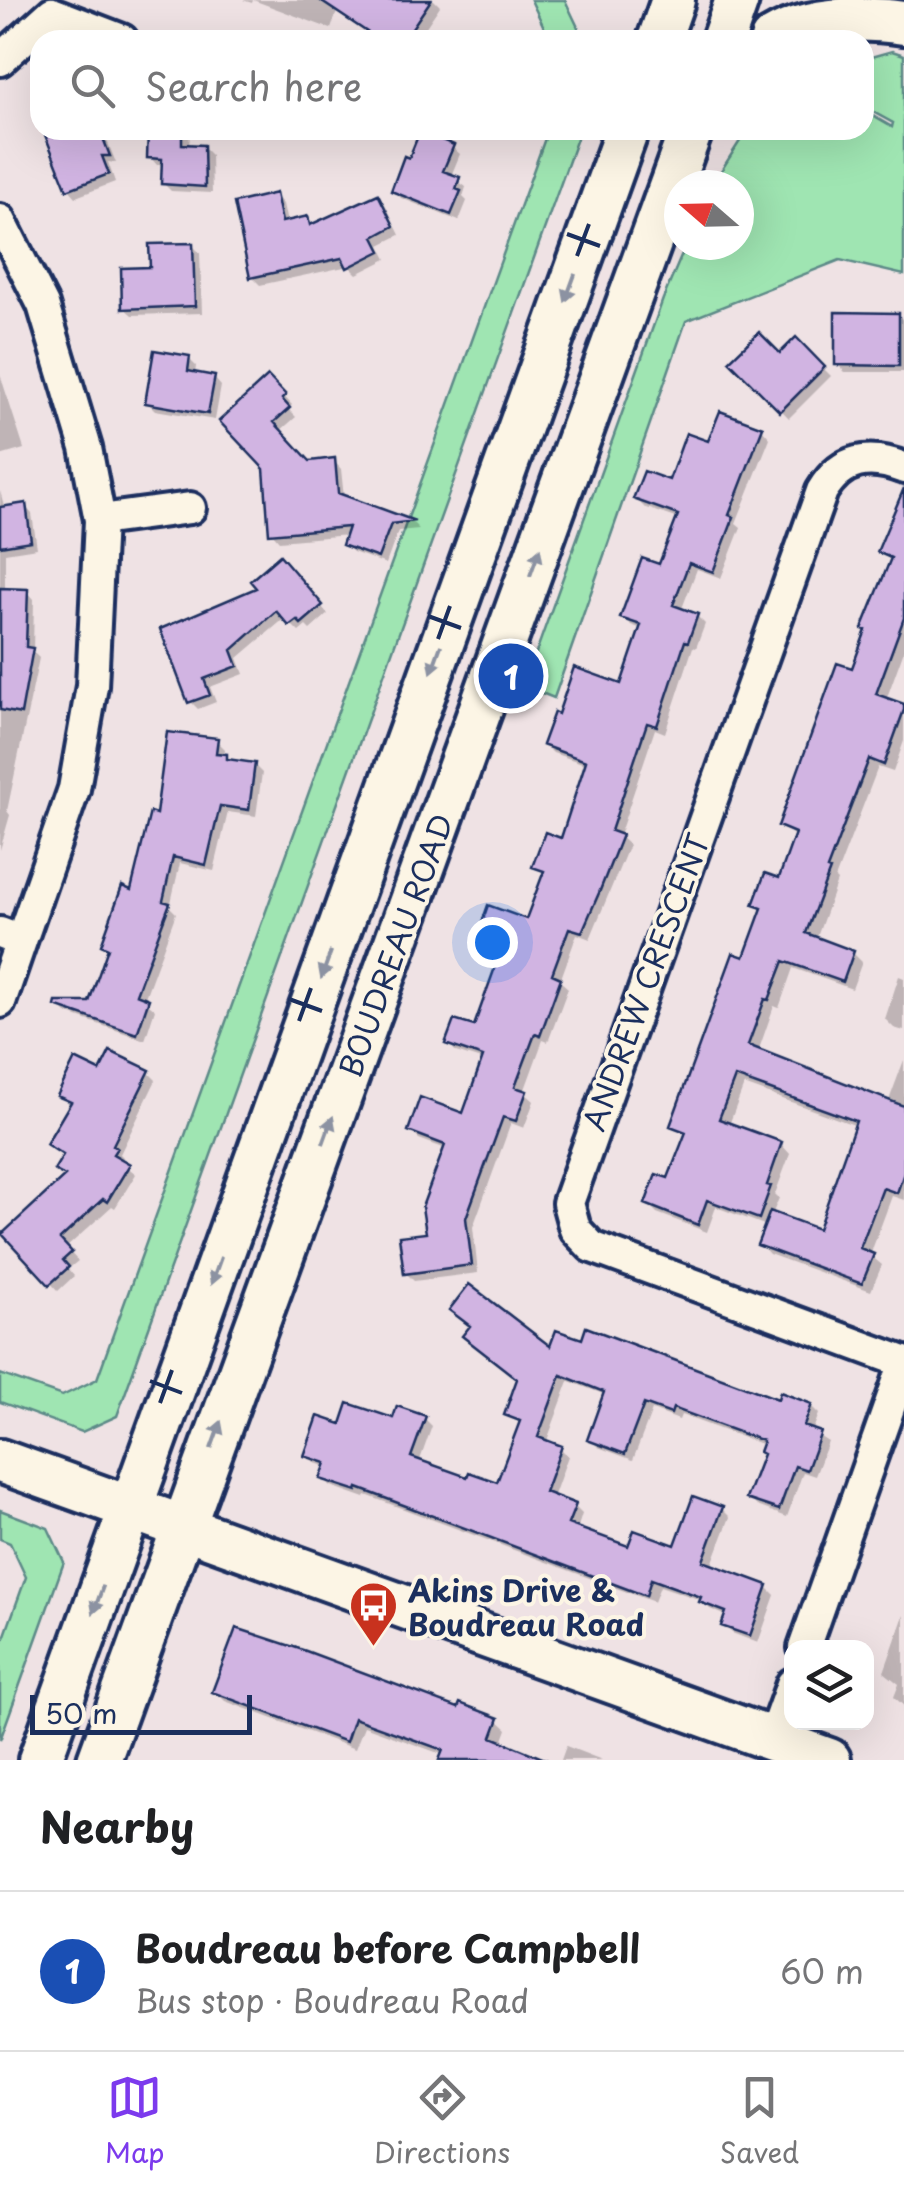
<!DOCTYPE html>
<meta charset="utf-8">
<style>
:root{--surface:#fff;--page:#f6f6f6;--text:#202124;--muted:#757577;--line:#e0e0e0;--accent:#7c3aed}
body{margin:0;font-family:"Playpen Sans",sans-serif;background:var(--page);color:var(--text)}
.controls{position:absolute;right:30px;bottom:30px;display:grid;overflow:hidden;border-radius:20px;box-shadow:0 10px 40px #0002}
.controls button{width:90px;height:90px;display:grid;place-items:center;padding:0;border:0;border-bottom:2px solid var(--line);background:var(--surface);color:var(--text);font:50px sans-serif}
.compass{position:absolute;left:664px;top:170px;width:90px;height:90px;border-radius:50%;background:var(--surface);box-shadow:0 10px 40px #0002;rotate:290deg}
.scale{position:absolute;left:30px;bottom:25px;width:222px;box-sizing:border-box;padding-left:10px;border:5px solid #1b2f5e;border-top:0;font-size:28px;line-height:35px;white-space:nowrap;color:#1b2f5e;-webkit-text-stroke:8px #fcf5e5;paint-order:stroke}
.you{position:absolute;left:492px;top:942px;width:35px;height:35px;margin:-25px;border:8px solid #fff;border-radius:50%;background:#1a73e8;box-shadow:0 0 0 15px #1a73e833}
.badge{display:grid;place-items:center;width:65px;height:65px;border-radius:50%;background:var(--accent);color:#fff;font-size:32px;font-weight:700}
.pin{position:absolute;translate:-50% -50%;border:5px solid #fff;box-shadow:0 2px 10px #0006}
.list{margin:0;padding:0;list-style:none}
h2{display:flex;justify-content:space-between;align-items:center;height:130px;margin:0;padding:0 40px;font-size:42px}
h2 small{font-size:32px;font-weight:400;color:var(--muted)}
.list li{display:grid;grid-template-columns:65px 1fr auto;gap:30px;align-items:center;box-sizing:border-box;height:160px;padding:0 40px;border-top:2px solid var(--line)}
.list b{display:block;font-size:38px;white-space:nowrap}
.list p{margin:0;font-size:32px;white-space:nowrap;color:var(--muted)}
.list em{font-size:32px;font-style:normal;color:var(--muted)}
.icon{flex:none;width:55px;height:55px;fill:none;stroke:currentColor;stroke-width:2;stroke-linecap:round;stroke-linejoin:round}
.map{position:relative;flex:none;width:904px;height:1760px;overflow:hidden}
.search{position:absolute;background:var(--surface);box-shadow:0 10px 40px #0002;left:30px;right:30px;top:30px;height:110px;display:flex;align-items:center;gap:25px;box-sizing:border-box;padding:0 35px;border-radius:30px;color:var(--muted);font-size:38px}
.sheet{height:290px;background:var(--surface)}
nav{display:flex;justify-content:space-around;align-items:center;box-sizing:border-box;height:140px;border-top:2px solid var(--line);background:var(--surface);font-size:28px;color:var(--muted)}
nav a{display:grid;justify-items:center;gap:5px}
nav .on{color:var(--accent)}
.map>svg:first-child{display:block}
.green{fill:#9fe5b2;stroke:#5d8a88;stroke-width:2.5}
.shadow{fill:#0003;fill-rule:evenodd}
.building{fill:#d1b4e2;stroke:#1b2f5e;stroke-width:2.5}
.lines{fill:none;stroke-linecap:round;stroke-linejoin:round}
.street-casing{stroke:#1b2f5e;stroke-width:38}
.secondary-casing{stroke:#1b2f5e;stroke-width:50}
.street{stroke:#fcf5e5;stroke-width:30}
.secondary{stroke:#fcf5e5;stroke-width:42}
.oneway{fill:#8c92a2}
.ticks{fill:none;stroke:#1b2f5e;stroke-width:4}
.labels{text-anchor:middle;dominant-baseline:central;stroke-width:8;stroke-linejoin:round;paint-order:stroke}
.street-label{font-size:30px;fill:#1b2f5e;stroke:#fcf5e5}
.poi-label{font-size:30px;font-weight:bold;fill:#1b2f5e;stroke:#fcf5e5;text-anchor:start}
</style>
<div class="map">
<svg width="904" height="1760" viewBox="0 0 904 1760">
<rect width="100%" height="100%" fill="#efe2e4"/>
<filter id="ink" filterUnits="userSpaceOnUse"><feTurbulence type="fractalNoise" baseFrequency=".01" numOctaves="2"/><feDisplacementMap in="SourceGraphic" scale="20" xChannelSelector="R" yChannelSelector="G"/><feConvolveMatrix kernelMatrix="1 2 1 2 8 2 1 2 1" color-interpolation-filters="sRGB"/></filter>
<g filter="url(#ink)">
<path class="green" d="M531,0H565L584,40H550Z
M892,51L904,55V275L840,260L686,321L554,698L524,686L663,299L686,245H739V185H712L747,130H864V111L892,127L893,123L864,107V59Z
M548,130H580L117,1416L82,1432L0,1402V1374L62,1396L97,1379Z
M0,1510L48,1528L64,1562L0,1740V1649L26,1577L10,1543L0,1539Z"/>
<path class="shadow" d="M243,0H434L440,6L417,40H379L337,12L331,29L253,0L252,3Z
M63,130H103L116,163L108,162L115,182L76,197L69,189Z
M151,130H186L190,134L189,147H203L211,155L212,193L171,191L163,183L164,165H157L150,157Z
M452,147L460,154L451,176L466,187L463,197L467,201L459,221L401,198L394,190Z
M276,196L283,204L287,223L308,219L314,226L377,197L385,204L400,235L380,245L387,259L357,274L349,266L260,285L252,277Z
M192,245L200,253L202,313L132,315L124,308L152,270Z
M898,315L904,321V372H845L837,364Z
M796,341L831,376L789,418L733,361L780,356Z
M189,359L196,366L195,375L214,378L221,386L215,420L155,410L147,402Z
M0,374L24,449L0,456Z
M268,379L292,405L288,409L296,417L280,431L310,463L334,461L341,469L344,498L414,524L419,529L398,531L386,564L353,552L345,544L348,535L279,541L272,533Z
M762,429L770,438L736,523L741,527L721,578L697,569L681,611L697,616L705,624L696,648L693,647L665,733L655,729L619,836L629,845L590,939L577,934L560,981L568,988L548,1042L543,1040L524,1092L534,1101L524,1128L511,1123L473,1227L478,1273L414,1281L406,1273L428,1235L446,1149L419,1139L410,1131L464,1116L484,1061L456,1052L448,1043L475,1029L503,952L487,946L478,938L528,922L545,874L535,866L562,841L588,765L553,753L545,745L623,687L642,629L631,625L623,617L660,567L679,519L644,507L636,499L670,483L709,445Z
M0,491L5,509L25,506L32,514L37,548L5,553V591H27L34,599L33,652L39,658L7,811L10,815L0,850Z
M904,531V650L886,700L904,707V741L893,772L878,767L835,879L837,881L816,940L853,953L862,962L852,989L793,968L779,1008L774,1006L758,1052L888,1103L904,1060V1200L892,1196L870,1255L882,1265L871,1291L769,1254L760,1244L767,1226L716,1207L707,1232L657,1213L648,1204L670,1181L687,1136L673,1125L746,960L763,912L756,904L780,881L796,837L781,826L854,671L892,562L880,551ZM744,1085L857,1126L819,1232L772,1215L779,1198L775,1194L790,1154L781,1144L729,1125Z
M287,566L328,614L310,630L306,626L299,632L285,618L238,658L244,674L210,687L216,702L198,709L190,701L163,630L260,589Z
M217,741L225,749L224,756L232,762L254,765L262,773L256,816L228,812L214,871L180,863L170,907L176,913L144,1000L155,1009L145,1040L66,1013L58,1005L91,1004L110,951L104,945L133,893L158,817Z
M899,976L904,978V1031L894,1028L885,1019Z
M148,1072L156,1080L120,1154L123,1157L121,1162L136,1174L115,1208L112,1206L66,1248L78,1261L68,1269L74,1276L58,1291L6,1234L66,1178L57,1170L65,1157L49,1144L72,1105L60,1095L102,1075Z
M551,1350L779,1402L811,1406L819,1414L812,1432L828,1442L815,1476L803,1472L787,1517L757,1506L749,1498L765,1455L764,1445L681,1415L679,1420L652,1410L633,1460L598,1447L590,1439L606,1395L569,1381L546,1443L560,1448L568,1456L553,1498L574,1506L582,1514L577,1530L629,1549H677L722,1509L730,1517L711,1567L767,1587L775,1595L758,1643L732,1633L724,1625L727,1616L710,1609L701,1600L660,1586L654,1602L366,1495L365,1498L331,1486L323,1478L327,1467L315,1463L307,1455L343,1427L424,1418L432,1426L419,1463L469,1481L499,1486L521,1424L507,1414Z
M904,1615V1706L894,1697L899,1684L884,1672Z
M215,1691L460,1711L497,1720L507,1729L502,1743L524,1760H442L444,1755L364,1726L355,1749L225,1701Z
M566,1746L602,1760H561Z"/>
<path class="building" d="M319,0H431L404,40H379Z
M59,130H100L110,156H102L109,174L67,190L45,135Z
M148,130H182V144L204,145L205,187L161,184L162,159L147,158Z
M420,131L454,145L443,171L460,177L456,189L461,191L451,215L391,191L404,156L409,158Z
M276,193L282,222L308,216L310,225L378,194L394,226L374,237L381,251L347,268L342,258L250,278L234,203Z
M193,243L195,306L122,309L121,268L150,267L149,244Z
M835,312L899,313V366L835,365Z
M759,332L780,353L796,337L825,367L780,412L729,361Z
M154,350L190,356L188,371L215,376L208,414L145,403Z
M268,376L286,395L282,399L290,408L274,422L310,461L335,458L338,493L415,521L391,524L378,558L342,545L348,527L269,534L264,469L219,421Z
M720,411L763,427L729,515L734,517L713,572L689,563L673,605L698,614L688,642L685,641L657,726L647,723L611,831L622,835L599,893L582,932L569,928L552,974L561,978L540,1036L535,1034L515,1087L527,1091L516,1121L503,1117L466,1218L472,1265L404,1274L399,1236L426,1233L422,1207L445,1145L408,1131L420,1097L463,1113L483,1057L445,1044L454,1020L474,1026L502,948L476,939L488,905L526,919L544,871L532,867L545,832L561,838L586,761L542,745L554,712L558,714L574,667L621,684L641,625L620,618L642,558L659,564L678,515L633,499L644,471L669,480L686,433L708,441Z
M904,488V618L876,694L904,704V710L884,765L869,759L827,869L830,870L806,933L854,951L843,982L784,961L769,1000L765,999L748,1045L904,1106V1173L897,1193L883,1188L860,1248L874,1254L862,1284L757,1245L770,1211L818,1229L856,1121L735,1077L719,1119L782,1142L767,1185L771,1186L759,1219L707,1200L698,1225L645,1204L656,1174L668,1178L686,1132L670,1126L733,953L744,957L762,908L753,905L765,873L779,878L795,833L778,826L837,663L852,668L866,630L862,629L891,558L877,552Z
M26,503L31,541L0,546V507Z
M280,555L323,605L301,624L297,620L289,626L276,611L232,650L238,666L204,679L210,695L188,703L160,629L256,588L250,581Z
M0,588L28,589L26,647L33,648L21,714L0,710Z
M167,732L218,738L216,753L227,754V759L255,763L249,810L220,806L206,865L173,857L163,901L170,903L136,994L149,999L137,1034L55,1006L56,1002H89L108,948L101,945L122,886L131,890L150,812L156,814Z
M110,1051L150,1070L113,1145L117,1148L113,1154L130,1164L107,1202L103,1199L60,1239L72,1252L63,1260L69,1267L49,1285L2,1234L65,1176L54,1170L63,1155L46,1144L71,1102L57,1096L75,1059L100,1071Z
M469,1284L550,1346L556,1330L582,1339L586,1327L778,1399L780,1392L812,1404L804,1426L821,1432L807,1470L795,1466L779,1510L746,1499L763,1454L759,1452L763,1441L673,1408L671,1414L644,1404L625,1454L587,1440L604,1392L561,1375L538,1437L562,1446L545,1492L576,1504L568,1524L628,1546L634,1530L675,1545L693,1496L723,1507L703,1561L768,1585L750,1636L721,1626L726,1612L699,1602L701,1597L651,1579L646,1596L358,1488L357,1491L320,1479L326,1463L304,1456L318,1416L341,1424L348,1403L393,1418L397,1406L426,1416L411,1457L467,1477L469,1472L497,1482L520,1421L504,1415L517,1379L462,1336L470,1326L449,1310Z
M236,1628L306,1651L458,1708L460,1703L499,1718L492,1737L547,1760H439L443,1750L354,1718L346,1742L212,1692Z"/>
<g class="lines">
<defs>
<path id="street" d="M0,60L52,13L122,40
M0,220L43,305L86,448L100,520L92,686L74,789L21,941L0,933
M904,468C870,454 842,458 822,491L568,1203L575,1229L592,1247L904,1362
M100,520L190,508
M0,1002L21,941
M804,1648L904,1365
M772,1740L792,1684"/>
<path id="secondary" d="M659,40L673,0
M723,40L737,0
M772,40C810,17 861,17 904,23
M0,1461L829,1760
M40,1760L627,130
M99,1760L691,130"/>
</defs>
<use href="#street" class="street-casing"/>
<use href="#secondary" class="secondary-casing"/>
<use href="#street" class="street"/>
<use href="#secondary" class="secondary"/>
</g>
<defs><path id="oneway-solid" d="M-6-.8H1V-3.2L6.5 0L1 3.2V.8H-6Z" transform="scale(2.5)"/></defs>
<g class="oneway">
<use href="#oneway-solid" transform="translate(570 288) rotate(110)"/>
<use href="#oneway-solid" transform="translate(535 562) rotate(-70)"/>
<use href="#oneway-solid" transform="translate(436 659) rotate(110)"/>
<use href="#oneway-solid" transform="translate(326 965) rotate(110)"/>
<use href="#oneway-solid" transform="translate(328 1130) rotate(-70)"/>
<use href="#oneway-solid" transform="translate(216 1271) rotate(110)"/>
<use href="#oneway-solid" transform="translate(216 1435) rotate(-70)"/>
<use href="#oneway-solid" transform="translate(98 1600) rotate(110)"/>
</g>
</g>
<path class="ticks" d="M567,234L600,246M577,256L589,224M428,616L461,628M438,639L450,606M289,999L322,1011M299,1021L311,988M150,1381L182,1393M160,1403L172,1370"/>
<defs>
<symbol id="bus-pin" viewBox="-11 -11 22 30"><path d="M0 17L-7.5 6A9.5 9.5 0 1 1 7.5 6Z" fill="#c8321e" stroke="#fcf5e5"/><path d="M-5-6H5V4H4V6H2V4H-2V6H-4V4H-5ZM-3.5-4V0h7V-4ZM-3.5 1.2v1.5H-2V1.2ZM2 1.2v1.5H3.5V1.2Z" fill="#fff"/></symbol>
</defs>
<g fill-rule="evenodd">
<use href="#bus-pin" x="346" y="1578" width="55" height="75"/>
</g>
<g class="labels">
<g class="street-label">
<text transform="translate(395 945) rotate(-70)">BOUDREAU ROAD</text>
<text transform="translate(645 982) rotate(-70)">ANDREW CRESCENT</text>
</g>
<g class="poi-label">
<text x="408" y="1589">Akins Drive &amp;<tspan x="408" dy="34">Boudreau Road</tspan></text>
</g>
</g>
</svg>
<div class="controls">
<button><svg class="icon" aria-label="layers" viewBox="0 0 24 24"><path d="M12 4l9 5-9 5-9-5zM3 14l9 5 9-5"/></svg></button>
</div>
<svg class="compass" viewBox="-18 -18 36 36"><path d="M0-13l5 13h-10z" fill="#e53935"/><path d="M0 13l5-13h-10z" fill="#757577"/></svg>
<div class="scale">50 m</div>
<div class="you"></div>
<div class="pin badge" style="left:511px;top:676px;background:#1a4fb4">1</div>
<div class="search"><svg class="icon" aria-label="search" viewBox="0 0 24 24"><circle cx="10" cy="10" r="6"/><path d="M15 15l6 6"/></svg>Search here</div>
</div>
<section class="sheet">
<h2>Nearby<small></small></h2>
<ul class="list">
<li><span class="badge" style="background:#1a4fb4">1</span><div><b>Boudreau before Campbell</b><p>Bus stop · Boudreau Road</p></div><em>60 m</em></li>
</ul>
</section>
<nav>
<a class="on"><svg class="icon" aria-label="map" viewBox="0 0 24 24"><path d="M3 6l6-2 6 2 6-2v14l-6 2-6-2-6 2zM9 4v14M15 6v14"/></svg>Map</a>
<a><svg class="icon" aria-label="directions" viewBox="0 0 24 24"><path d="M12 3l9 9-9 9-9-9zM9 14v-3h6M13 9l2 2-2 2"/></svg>Directions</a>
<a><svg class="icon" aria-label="saved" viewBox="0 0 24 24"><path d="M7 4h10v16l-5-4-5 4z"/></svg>Saved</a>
</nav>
